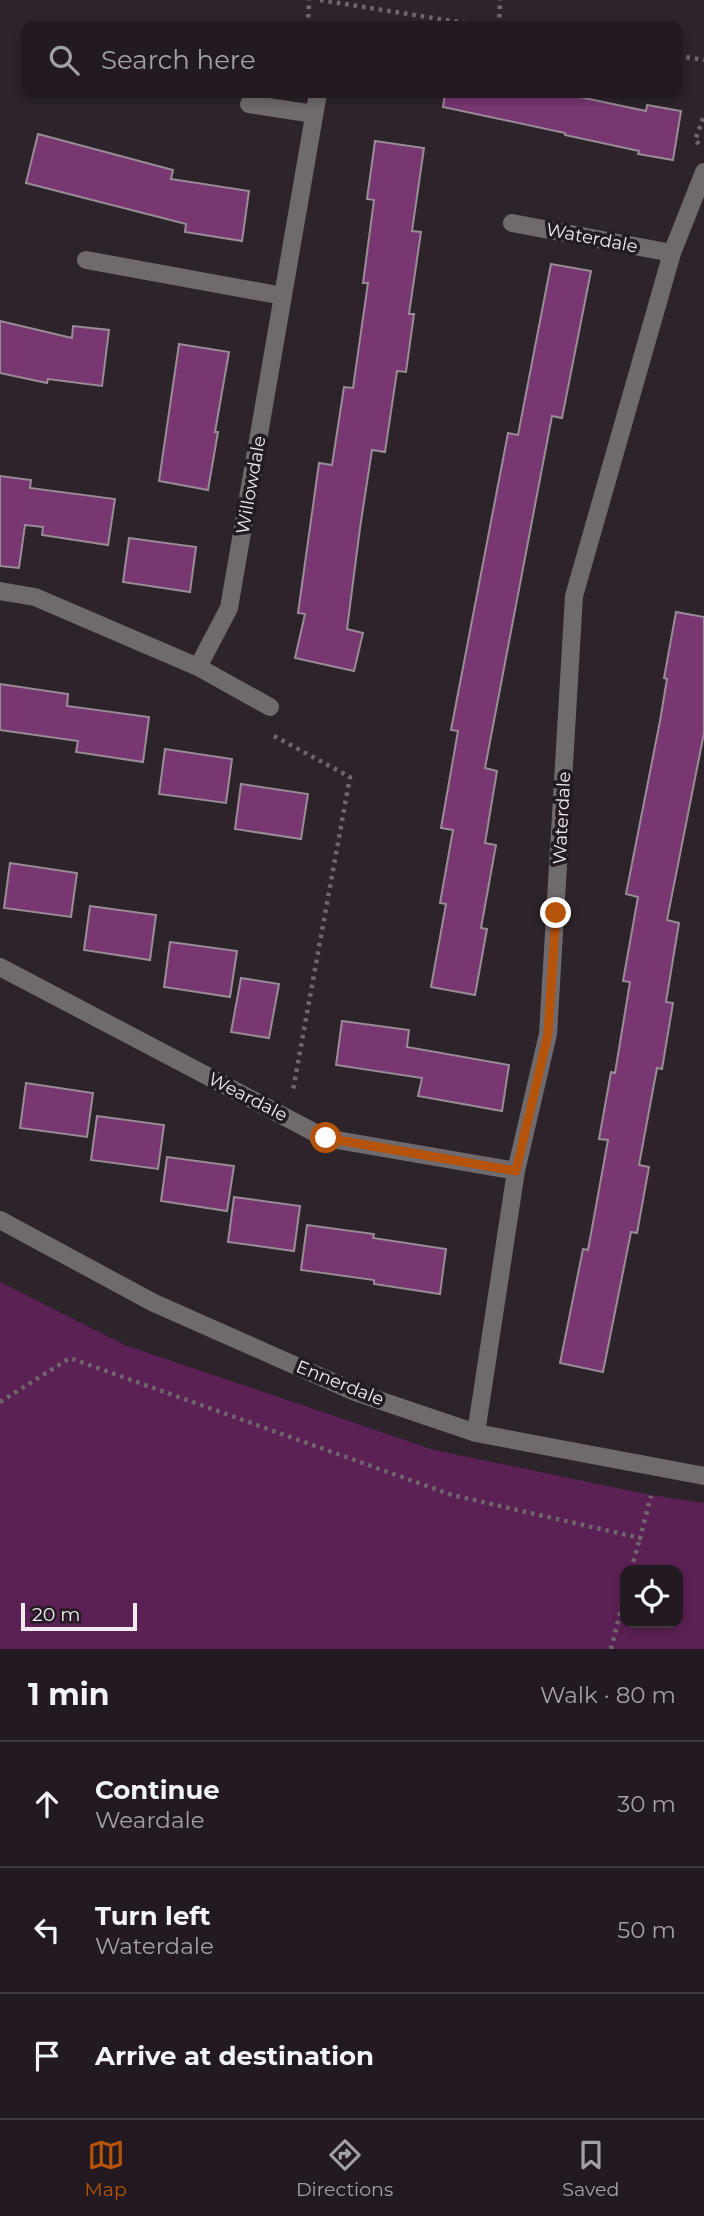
<!DOCTYPE html>
<meta charset="utf-8">
<style>
:root{--surface:#221a20;--page:#2e272d;--text:#f1f3f6;--muted:#a2a1a5;--line:#3f383e;--accent:#b45309}
body{margin:0;font-family:Montserrat,sans-serif;background:var(--page);color:var(--text)}
.controls{position:absolute;right:21px;bottom:21px;display:grid;overflow:hidden;border-radius:14px;box-shadow:0 4px 10px #0003}
.controls button{width:63px;height:63px;display:grid;place-items:center;padding:0;border:0;border-bottom:2px solid var(--line);background:var(--surface);color:var(--text);font:35px sans-serif}
.scale{position:absolute;left:21px;bottom:18px;width:116px;box-sizing:border-box;padding-left:7px;border:4px solid #f1ebf0;border-top:0;font-size:19px;line-height:24px;white-space:nowrap;color:#f1ebf0;-webkit-text-stroke:5px #231a22;paint-order:stroke}
.stop{position:absolute;width:21px;height:21px;margin:-16px;border:5px solid #b45309;border-radius:50%;background:#fff}
.stop.end{background:#b45309;border-color:#fff;box-shadow:0 2px 7px #0008}
.list{margin:0;padding:0;list-style:none}
h2{display:flex;justify-content:space-between;align-items:center;height:91px;margin:0;padding:0 28px;font-size:30px}
h2 small{font-size:23px;font-weight:400;color:var(--muted)}
.list li{display:grid;grid-template-columns:46px 1fr auto;gap:21px;align-items:center;box-sizing:border-box;height:126px;padding:0 28px;border-top:2px solid var(--line)}
.list b{display:block;font-size:26px;white-space:nowrap}
.list p{margin:0;font-size:23px;white-space:nowrap;color:var(--muted)}
.list em{font-size:23px;font-style:normal;color:var(--muted)}
.icon{flex:none;width:38px;height:38px;fill:none;stroke:currentColor;stroke-width:2;stroke-linecap:round;stroke-linejoin:round}
.map{position:relative;flex:none;width:704px;height:1649px;overflow:hidden}
.search{position:absolute;background:var(--surface);box-shadow:0 4px 10px #0003;left:21px;right:21px;top:21px;height:77px;display:flex;align-items:center;gap:18px;box-sizing:border-box;padding:0 24px;border-radius:14px;color:var(--muted);font-size:26px}
.sheet{height:469px;background:var(--surface)}
nav{display:flex;justify-content:space-around;align-items:center;box-sizing:border-box;height:98px;border-top:2px solid var(--line);background:var(--surface);font-size:19px;color:var(--muted)}
nav a{display:grid;justify-items:center;gap:4px}
nav .on{color:var(--accent)}
.map>svg:first-child{display:block}
.green{fill:#5b2054;fill-rule:evenodd}
.building{fill:#793771;stroke:#988c96;stroke-width:2}
.lines{fill:none;stroke-linecap:round;stroke-linejoin:round}
.path{stroke:#70676e;stroke-width:4.5;stroke-dasharray:3.5 5;stroke-linecap:butt}
.street{stroke:#6f6a6e;stroke-width:18}
.route{stroke:#b45309;stroke-width:9}
.labels{text-anchor:middle;dominant-baseline:central;stroke-width:7;stroke-linejoin:round;paint-order:stroke}
.street-label{font-size:18px;fill:#f1ebf0;stroke:#231a22}
</style>
<div class="map">
<svg width="704" height="1649" viewBox="0 0 704 1649">
<rect width="100%" height="100%" fill="#2d232b"/>
<path class="green" d="M0,1282L125,1345L434,1450L651,1495L704,1503V1649H0ZM625,1570H678V1623H625Z"/>
<path class="building" d="M445,93H561L646,111L647,105L681,111L673,160L638,154L639,151L565,135V133L443,107Z
M38,134L173,170L171,179L249,191L242,241L185,232L186,224L26,183Z
M375,141L424,148L412,231L421,232L409,314H414L406,372L397,371L385,452L372,450L360,528L347,629L363,633L354,671L295,658L305,614L298,613L319,463L332,465L344,387L353,388L368,283H363L374,200L367,199Z
M551,264L591,271L562,418L552,416L485,768L497,771L485,843L496,845L481,928L487,929L475,995L431,987L446,904L440,903L453,830L441,828L458,731L451,730L508,433L518,435Z
M0,321L72,338L73,326L109,330L102,386L48,379L47,383L0,373Z
M179,344L229,352L215,432H218L208,490L159,481Z
M0,476L31,480L30,488L115,499L108,545L42,535L43,527L25,525L19,568L0,566Z
M129,538L196,547L190,592L123,582Z
M676,612L704,617V733L667,920L679,923L666,1002L673,1003L662,1069L657,1068L639,1165L649,1167L637,1233L631,1232L603,1372L560,1363L583,1249L588,1250L608,1140L599,1139L611,1072L615,1073L630,982L623,981L638,897L626,894L660,721L667,679L664,678Z
M0,684L68,694L67,706L149,717L143,762L76,752L78,741L0,730Z
M165,749L232,759L226,803L159,794Z
M241,784L308,794L301,839L235,829Z
M10,863L77,873L71,917L4,908Z
M90,906L156,915L150,960L84,950Z
M170,942L237,951L230,997L164,987Z
M241,978L279,984L269,1038L231,1032Z
M342,1021L409,1030L407,1047L509,1065L502,1111L418,1096L422,1078L336,1065Z
M26,1083L93,1093L87,1137L20,1128Z
M97,1116L164,1125L158,1169L91,1160Z
M167,1157L234,1166L227,1211L161,1201Z
M234,1197L300,1206L294,1251L228,1242Z
M307,1225L374,1234L373,1238L446,1249L440,1294L374,1284V1280L301,1270Z"/>
<g class="lines">
<path class="path" d="M320,0L484,26
M308,26L309,0
M499,26L500,0
M678,56L704,60
M699,144L695,140L704,116
M274,736L350,777L293,1090
M0,1402L70,1358L452,1495L640,1538L651,1496
M631,1570L640,1538
M611,1649L625,1594"/>
<path class="street" d="M249,104L314,114
M512,223L672,253
M86,260L283,296
M0,591L35,597L198,667L270,707
M198,667L229,608L318,93
M0,967L325,1138L516,1171
M0,1220L154,1303L355,1392L476,1433L704,1476
M476,1433L516,1171L548,1034L574,596L672,253L704,172"/>
</g>
<g class="lines">
<path class="route" d="M326,1138L516,1171L548,1034L556,913"/>
</g>
<g class="labels">
<g class="street-label">
<text transform="translate(592 238) rotate(11)">Waterdale</text>
<text transform="translate(251 485) rotate(-80)">Willowdale</text>
<text transform="translate(562 818) rotate(-87)">Waterdale</text>
<text transform="translate(248 1097) rotate(27)">Weardale</text>
<text transform="translate(340 1383) rotate(22)">Ennerdale</text>
</g>
</g>
</svg>
<div class="controls">
<button><svg class="icon" aria-label="locate" viewBox="0 0 24 24"><circle cx="12" cy="12" r="6"/><path d="M12 2v4M12 18v4M2 12h4M18 12h4"/></svg></button>
</div>
<div class="scale">20 m</div>
<div class="stop" style="left:326px;top:1138px"></div>
<div class="stop end" style="left:556px;top:913px"></div>
<div class="search"><svg class="icon" aria-label="search" viewBox="0 0 24 24"><circle cx="10" cy="10" r="6"/><path d="M15 15l6 6"/></svg>Search here</div>
</div>
<section class="sheet">
<h2>1 min<small>Walk · 80 m</small></h2>
<ul class="list">
<li><svg class="icon" aria-label="ahead" viewBox="0 0 24 24"><path d="M12 20V5M6 11l6-6 6 6"/></svg><div><b>Continue</b><p>Weardale</p></div><em>30 m</em></li>
<li><svg class="icon" aria-label="left" viewBox="0 0 24 24"><path d="M17 20v-9H6M10 6l-5 5 5 5"/></svg><div><b>Turn left</b><p>Waterdale</p></div><em>50 m</em></li>
<li><svg class="icon" aria-label="arrive" viewBox="0 0 24 24"><path d="M6 21V4h12l-3 4 3 4H6"/></svg><div><b>Arrive at destination</b></div></li>
</ul>
</section>
<nav>
<a class="on"><svg class="icon" aria-label="map" viewBox="0 0 24 24"><path d="M3 6l6-2 6 2 6-2v14l-6 2-6-2-6 2zM9 4v14M15 6v14"/></svg>Map</a>
<a><svg class="icon" aria-label="directions" viewBox="0 0 24 24"><path d="M12 3l9 9-9 9-9-9zM9 14v-3h6M13 9l2 2-2 2"/></svg>Directions</a>
<a><svg class="icon" aria-label="saved" viewBox="0 0 24 24"><path d="M7 4h10v16l-5-4-5 4z"/></svg>Saved</a>
</nav>
